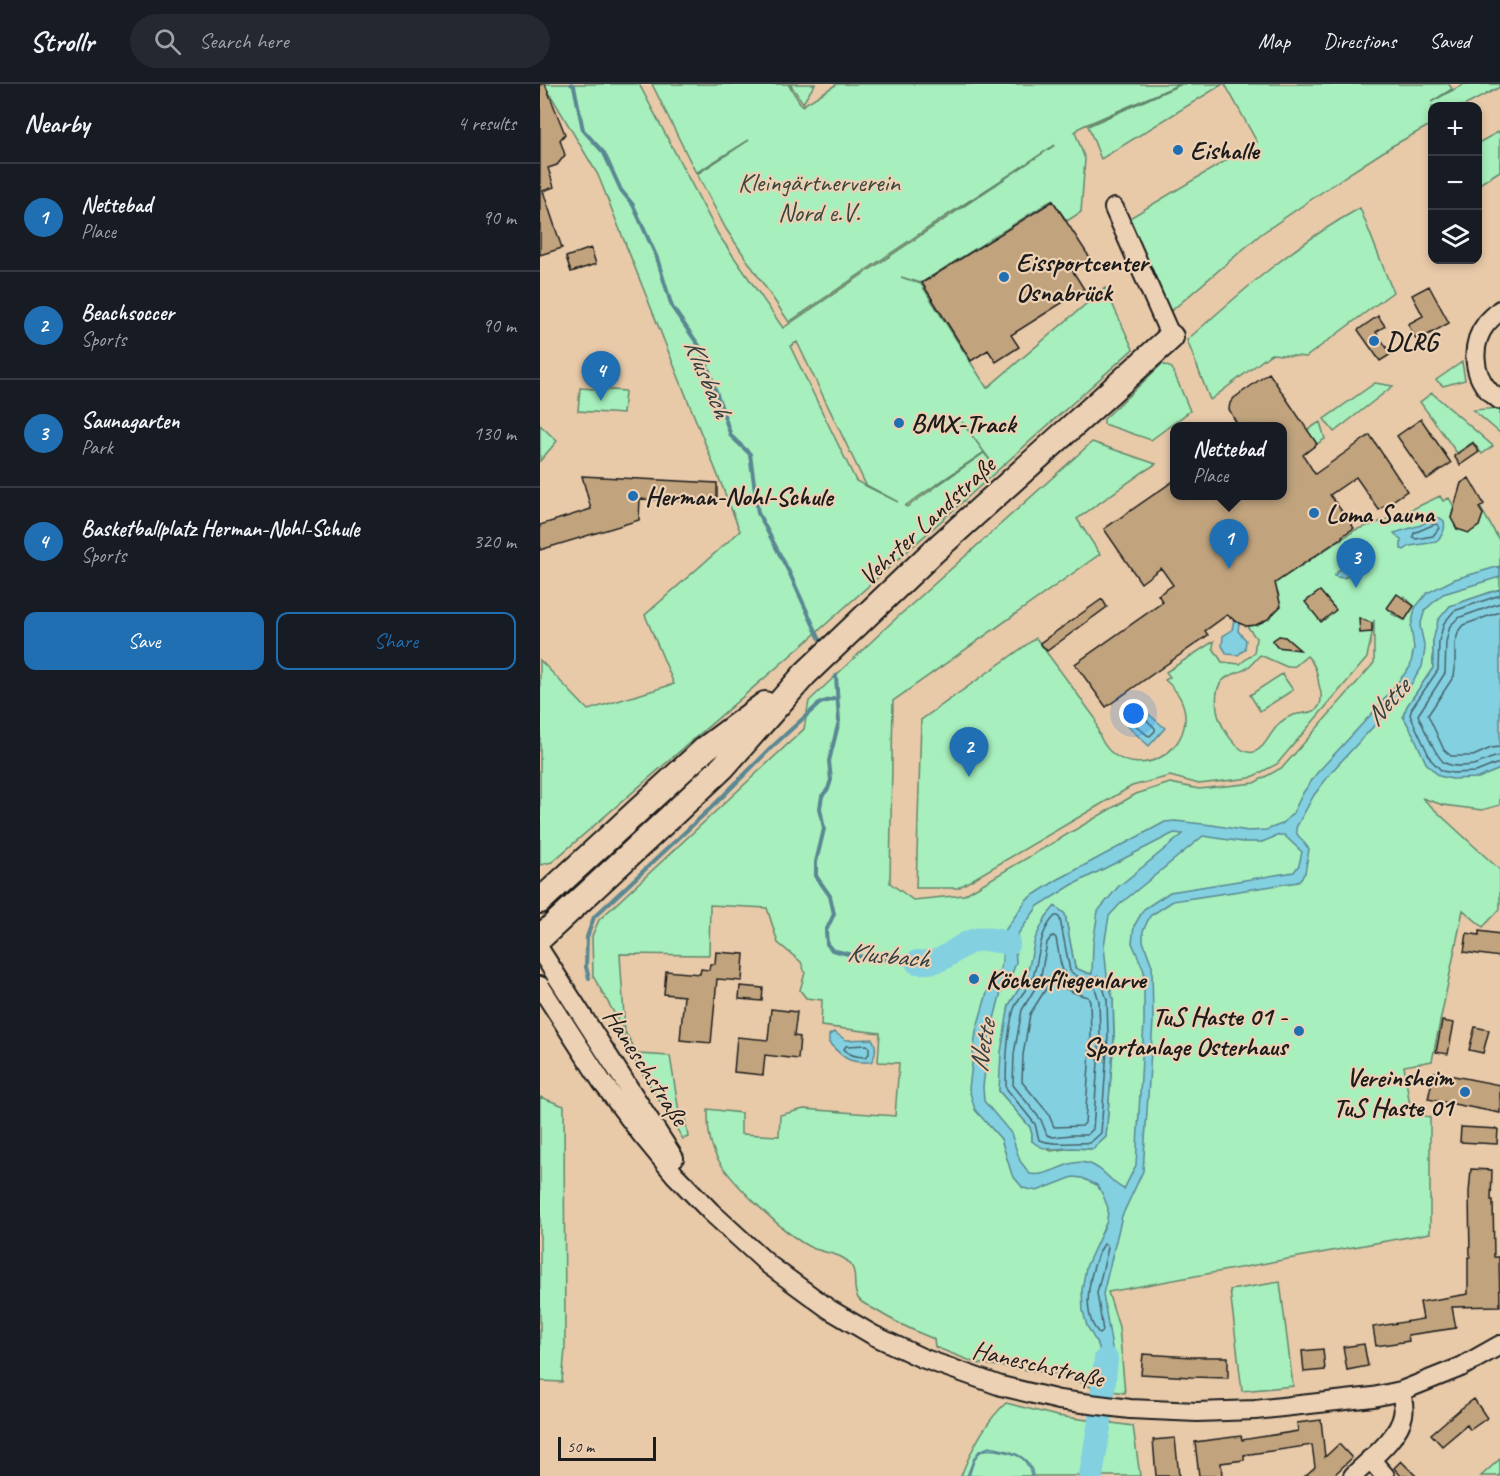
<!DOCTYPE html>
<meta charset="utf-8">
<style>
:root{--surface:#171b24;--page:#242831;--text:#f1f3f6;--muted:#9ea1a6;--line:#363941;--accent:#1f6fb2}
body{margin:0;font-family:Caveat,sans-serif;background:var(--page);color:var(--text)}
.controls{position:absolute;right:18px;top:18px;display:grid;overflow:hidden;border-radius:12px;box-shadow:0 3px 9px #0003}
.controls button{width:54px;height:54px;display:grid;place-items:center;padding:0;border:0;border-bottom:2px solid var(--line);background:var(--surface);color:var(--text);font:30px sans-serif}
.scale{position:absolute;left:18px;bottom:15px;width:98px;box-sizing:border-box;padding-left:6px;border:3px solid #1c1c1c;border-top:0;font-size:16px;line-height:21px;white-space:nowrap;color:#1c1c1c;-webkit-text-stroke:4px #edd1b4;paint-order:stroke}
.you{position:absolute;left:594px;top:630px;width:21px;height:21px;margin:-15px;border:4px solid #fff;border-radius:50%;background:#1a73e8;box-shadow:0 0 0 9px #1a73e833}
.badge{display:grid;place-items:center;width:39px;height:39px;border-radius:50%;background:var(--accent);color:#fff;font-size:20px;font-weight:700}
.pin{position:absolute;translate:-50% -50px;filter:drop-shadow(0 2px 3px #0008)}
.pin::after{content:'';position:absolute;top:32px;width:21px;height:18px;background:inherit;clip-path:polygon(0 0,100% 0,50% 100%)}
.popup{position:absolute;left:630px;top:338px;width:117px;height:78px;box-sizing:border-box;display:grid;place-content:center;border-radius:12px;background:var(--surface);filter:drop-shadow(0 2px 4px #0005);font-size:20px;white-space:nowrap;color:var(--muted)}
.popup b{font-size:22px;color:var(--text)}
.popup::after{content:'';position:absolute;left:50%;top:100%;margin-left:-12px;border:12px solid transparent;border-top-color:var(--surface)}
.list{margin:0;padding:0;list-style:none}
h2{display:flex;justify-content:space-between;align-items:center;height:78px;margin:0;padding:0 24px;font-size:26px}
h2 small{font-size:20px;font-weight:400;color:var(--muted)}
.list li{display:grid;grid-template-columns:39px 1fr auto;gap:18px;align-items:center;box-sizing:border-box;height:108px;padding:0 24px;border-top:2px solid var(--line)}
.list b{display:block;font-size:22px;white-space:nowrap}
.list p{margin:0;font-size:20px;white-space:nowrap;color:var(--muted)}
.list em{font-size:20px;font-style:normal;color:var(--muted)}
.actions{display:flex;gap:12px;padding:18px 24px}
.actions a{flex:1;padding:14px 0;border:2px solid var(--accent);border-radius:12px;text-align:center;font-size:21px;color:var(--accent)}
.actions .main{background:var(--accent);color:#fff}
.icon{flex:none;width:33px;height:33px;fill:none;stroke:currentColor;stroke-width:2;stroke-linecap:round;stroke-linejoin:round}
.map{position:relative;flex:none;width:960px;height:1392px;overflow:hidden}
header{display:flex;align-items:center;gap:36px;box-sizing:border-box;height:84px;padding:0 30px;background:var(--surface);border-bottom:2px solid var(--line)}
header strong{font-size:28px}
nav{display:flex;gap:33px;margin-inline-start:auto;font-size:21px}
.search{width:420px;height:54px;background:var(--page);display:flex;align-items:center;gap:15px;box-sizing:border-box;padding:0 21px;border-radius:33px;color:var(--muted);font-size:22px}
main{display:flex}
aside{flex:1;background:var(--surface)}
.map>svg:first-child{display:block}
.green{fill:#a7efbc;stroke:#62866c;stroke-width:1.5;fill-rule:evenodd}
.water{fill:#83d0e1;stroke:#5a8892;stroke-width:1.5;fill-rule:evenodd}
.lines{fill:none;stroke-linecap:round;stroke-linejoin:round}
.shore{stroke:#45646b;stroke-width:1.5}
.stream{stroke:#5a8892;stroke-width:4}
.river{stroke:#83d0e1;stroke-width:24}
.building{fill:#c1a47e;stroke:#1c1c1c;stroke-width:1.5}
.minor-casing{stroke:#1c1c1c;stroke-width:22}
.major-casing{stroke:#1c1c1c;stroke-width:28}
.minor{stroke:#edd1b4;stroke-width:18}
.major{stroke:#edd1b4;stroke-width:24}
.poi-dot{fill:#1f6fb2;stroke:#edd1b4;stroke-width:2}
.labels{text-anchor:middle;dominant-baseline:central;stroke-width:4.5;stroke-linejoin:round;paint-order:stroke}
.poi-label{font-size:26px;font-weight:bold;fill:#1c1c1c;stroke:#edd1b4;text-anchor:start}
.park-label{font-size:26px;fill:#38463c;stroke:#edd1b4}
.street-label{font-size:26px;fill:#1c1c1c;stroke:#edd1b4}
.water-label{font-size:27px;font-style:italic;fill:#314043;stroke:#edd1b4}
</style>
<header>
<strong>Strollr</strong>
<div class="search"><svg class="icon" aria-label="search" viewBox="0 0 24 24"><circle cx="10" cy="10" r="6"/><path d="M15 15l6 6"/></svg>Search here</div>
<nav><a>Map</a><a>Directions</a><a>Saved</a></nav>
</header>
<main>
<aside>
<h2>Nearby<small>4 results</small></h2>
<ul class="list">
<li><span class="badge">1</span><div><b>Nettebad</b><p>Place</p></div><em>90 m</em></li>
<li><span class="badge">2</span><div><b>Beachsoccer</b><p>Sports</p></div><em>90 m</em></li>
<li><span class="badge">3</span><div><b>Saunagarten</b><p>Park</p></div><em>130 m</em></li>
<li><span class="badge">4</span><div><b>Basketballplatz Herman-Nohl-Schule</b><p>Sports</p></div><em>320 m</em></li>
</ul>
<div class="actions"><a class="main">Save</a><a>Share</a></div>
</aside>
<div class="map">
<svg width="960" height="1392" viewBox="0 0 960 1392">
<rect width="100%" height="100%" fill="#e8caa9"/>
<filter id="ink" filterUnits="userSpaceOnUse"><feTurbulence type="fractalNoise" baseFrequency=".0167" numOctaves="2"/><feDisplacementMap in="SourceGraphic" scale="12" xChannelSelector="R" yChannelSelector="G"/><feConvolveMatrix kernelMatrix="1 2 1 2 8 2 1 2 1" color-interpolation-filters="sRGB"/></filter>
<g filter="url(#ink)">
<path class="green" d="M4,0H99L178,150L243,244L515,61L409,130L249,238L186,145L157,90L209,56L156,89L112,0H248L262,22L297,0H640L541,43L535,48L545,75L541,128L527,137L512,116L381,199L361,193L381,200L447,304L565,204L593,265L266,558L12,778L0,781V576L48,626L134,600L105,531L200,447L58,91ZM257,258L326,401L358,418L316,397L250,262ZM422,338L453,380L444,369L367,423L365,422L444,368Z
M250,0H275L263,19Z
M642,0H683L561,75L548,42Z
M685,0H909L912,5L891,18L924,0H960V3L924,22H892V40L852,62L804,93L721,150L630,228L588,135L717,58Z
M960,47V87L938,101V59Z
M820,124L853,208L766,273L731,270L670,316L647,256C701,208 756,159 820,124Z
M922,278L925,296L903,302L896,296Z
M622,280L632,284L650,327L611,356L564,340V335Z
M835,299L853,302L794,348L784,335Z
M40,304L85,307L83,330L38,327Z
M892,309L953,362L942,370L933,358L917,369L880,318Z
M960,324V349L933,326Z
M780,338L785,355L777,360L767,346Z
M0,341L17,357L0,377Z
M552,358L616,380L603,388L537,435L560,470L353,617L350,799L373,816L424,811L596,710L630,699L659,705L714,699L743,683L834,579V536C833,539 833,543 832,547C832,556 828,565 827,574L737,680L710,694L659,700L630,692L592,702L418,804H376L381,636L496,554L555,634C557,648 562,661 573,670C602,692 643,670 645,636C646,619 638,607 625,596L630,593L626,588L674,557L673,564L682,578L700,580L714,569L716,554L707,542C725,540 743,529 738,508L729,503L815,446L860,431L900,412L903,417L909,414L914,423L911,434L917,445L929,448L939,442L942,430L939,424L940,423L960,457V505L910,522L893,557V584L867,622L863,632L873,650L938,694L960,685V721L942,726L903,721L882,714L960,786V825L943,843L923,826L892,977L864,982L871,1029L890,1033V1149L568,1208L579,1243L585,1309L553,1304L526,1291L436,1279L395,1263L394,1255C371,1246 353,1237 332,1224C327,1221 321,1219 318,1214C310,1201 322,1185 303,1174C294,1169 282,1168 272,1164C247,1153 186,1094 175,1070C168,1054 168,1042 168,1025L201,1029V1050L239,1052L240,1031L264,1025L355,1032L359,979L338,978L340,949L281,942L282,916L266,914L260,906L265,889L261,878L238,859L227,824L170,821L169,871L80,870L85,948L98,970L130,972L139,1028H144L148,1053L143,1055L82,956L85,948L53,892L52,852L59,836L264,645L269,617L351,539ZM864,512L874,522L864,536L852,530ZM720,571L747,583L755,582L767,572C776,581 777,589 779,601C780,605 782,610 781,614C781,631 765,628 753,631C748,633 742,636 738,641C730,649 725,664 714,668C698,672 682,644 678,631C676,622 675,608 680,600C686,590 698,590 707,584C712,581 716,575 720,571ZM515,823L525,831L535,884L547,889L567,892L573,915L574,953L566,1053L553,1065L532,1064L511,1067L492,1057V1050L490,1043L459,1007L469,921L487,892L506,833Z
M742,590L753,606L720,627L710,611Z
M0,1013L24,1022L25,1265L22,1298L0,1297Z
M740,1198L753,1302L702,1307L690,1206Z
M466,1319L517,1332L555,1337L546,1392H421C431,1366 445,1338 466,1319Z
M565,1338L593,1342L600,1392H557Z
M960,1375V1392H941Z"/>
<path class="water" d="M893,434H900L904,437C906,447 902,451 896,458L870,462L864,466L861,465V456L854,449L881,441Z
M813,470L817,479L814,489C807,494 802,495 794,492Z
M960,482V493L903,510L885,526L880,542L885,565L882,583L868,605L794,685L774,711L756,744L757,750L769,765L765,789L758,798L633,817L610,832L603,847V857L612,882L613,937L603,1087L582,1132L563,1210L572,1264L569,1307L557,1305L560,1273L559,1263L547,1242L543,1227L542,1206L546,1183L567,1137L568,1124L563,1111L557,1101L542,1094L533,1093L497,1107L483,1104L472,1091L461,1055L435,1026L429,1005L436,947L449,902L459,888L462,878L463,855L466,845L487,815L517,796L625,738L635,737L672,741L708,747L726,746L742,740L753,729L763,709L777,689L837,624L870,583L874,564L871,543L875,524L887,509L915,495ZM634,749L643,750L578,803L558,827L553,860L552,890L547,889L535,884L525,830L515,822L506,833L495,855L487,892L469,921L461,968L459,1007L490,1043L492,1050V1057C505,1069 518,1064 533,1064C540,1064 547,1065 553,1065L566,1053L574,953L573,915L567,892L564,862L569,832L580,820L663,752L703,758H722L739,751H744L762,768L759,781L754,788L630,808L604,825L594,842L592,859L604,887V938L596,1081L584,1105C573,1101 565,1085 550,1080C529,1072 511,1094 490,1090L480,1077L471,1049L444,1017L443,1003L449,954L461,908L471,892L476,879L475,858L478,850L498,822L532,801Z
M960,505V685L938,694L912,695L899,692L886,679L873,650L863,632L867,622L893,584V557L898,536L910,522Z
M694,535L699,539L698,547L706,556L705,565L698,571L687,570L682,562L683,552L692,546Z
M599,622L625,644L609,662L584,639Z
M294,948L306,956L332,955C337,961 336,972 331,978C308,979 305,975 289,959V951Z
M555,1337L565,1338L557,1392H546Z
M449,1363C467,1366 491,1370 493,1392H491C491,1387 487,1379 483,1375C476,1369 451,1363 442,1367C434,1371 432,1384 429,1392H427L434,1374L439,1367Z"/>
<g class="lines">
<path class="shore" d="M895,440L898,441L899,444L893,452L876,455L873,453L874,449Z
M960,511L914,527L904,539L899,557L898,586L872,624L870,631L891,676L902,687L913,689L936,688L956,680H960
M960,519L918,534L910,542L906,558L905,589L878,631C883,642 896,674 905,679C912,683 926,682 933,681C943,679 950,673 960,672
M960,528L923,541L919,546L915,559V585L914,592L888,631L904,666L911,672H933L951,664L960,663
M598,632H602L615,644V647L610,652L607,651L594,640V637Z
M515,832H518L520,835L530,887C538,894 549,899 558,892L560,893L567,916L568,952L561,1049L550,1059C533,1058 516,1062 499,1056L495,1040L466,1004C466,980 467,948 474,925C478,913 489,904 493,893C500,872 498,849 515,832Z
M514,852L516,854C522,884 519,901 555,904L559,917L560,952L553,1045L547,1051H531L513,1053L507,1051L501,1036L473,1001L474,970L482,926L500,896L507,859L511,853Z
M512,892C516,895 519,900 523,903C531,908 540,911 548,913L550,918L551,952L545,1039L542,1042L514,1043L508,1029L482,998L483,971L490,930L507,903L510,893Z
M327,961L329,963V970L326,973C318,973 309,972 304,965L306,962Z
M564,1160L567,1161L568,1164L557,1209L563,1247L560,1250C539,1231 550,1181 564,1160Z"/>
<path class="stream" d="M31,0L34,2L43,46L64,69L81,106L93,121L117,174L132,223L162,266L191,352L210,370L218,429L249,488L281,558
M296,592L299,637L289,677L291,696L288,705L282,712L280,724L284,745L276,778V792L290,812L294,830L286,847L287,860L292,866L316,872L377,878
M49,894L46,883L47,853L54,833L173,722L233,662L280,619L297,614"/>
<path class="river" d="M377,878C407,880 407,868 430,858C442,852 456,857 468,859
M551,1392L560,1337L566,1275"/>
</g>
<path class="building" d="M0,0H5L25,50L20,56L25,71L17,81L8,84L14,103L3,107L22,164L0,171V104H1L0,101Z
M513,117L550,174L532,186L544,205L471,251L479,263L456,278L448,266L431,277L382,199Z
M51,164L56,180L31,188L26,173Z
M889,202L909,239L877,257L868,240L883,232L872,211Z
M838,232L845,242L836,248L851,270L840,277L818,246Z
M729,289L777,360L763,371L775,390L830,351L867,407L839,426L816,393L790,411L814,444L802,452L803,453L735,499L741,522L728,535L716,541L706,542L699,539L687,531L665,547L668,551L566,623L535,580L623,518L618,511L633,501L621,484L601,499L564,445L635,396V411H743V342H698L689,325L690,319L694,314Z
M881,335L911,379L887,395L857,352Z
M933,359L939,368L920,381L914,372Z
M42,392L177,399V419L100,415L99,436L0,466V441L51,425Z
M929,394L944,420L939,424L943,430L939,442L929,449L917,445L911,434L921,399Z
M780,507L796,526L781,538L765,518Z
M857,510L874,522L865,536L847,524Z
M562,515L567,523L507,567L500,559Z
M819,534L832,539V548L820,549Z
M739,552L745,553L760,566L737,563L732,557Z
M939,847L960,850V873L924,868L927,849L939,851Z
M176,868L204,870L202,897L177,895L171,959L140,956L144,912L124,910L126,887L160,890L161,885L169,886L170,880H175Z
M200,902L223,904L222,917L199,915Z
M231,925L257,928L254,952L260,953L258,975L225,971L223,991L194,988L197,953L228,956Z
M902,937L914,939L908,970L896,968Z
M935,943L949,946L943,969L929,966Z
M894,988L960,1001V1029L888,1015Z
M921,1043L958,1045L957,1060L920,1058Z
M931,1085L952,1086L951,1116H953L954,1173H959L960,1222L912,1223L916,1244L868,1251L869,1257L836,1262L833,1243L883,1235L880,1218L928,1210V1173H930L929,1109Z
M824,1260L828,1282L807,1286L803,1263Z
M783,1265L785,1286L764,1288L762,1267Z
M603,1270L652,1273H688V1294L651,1293L601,1290Z
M934,1315L947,1334L930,1346L927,1341L902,1362L891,1350L919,1326Z
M781,1336L785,1373L799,1360L812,1374L793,1392H765L775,1383L772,1361L704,1371V1376L681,1379L682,1392H659L655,1358L701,1352L702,1356L758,1347L757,1339Z
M635,1354L639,1392H616L613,1356Z
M861,1377L876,1392H861L854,1384Z"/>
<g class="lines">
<defs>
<path id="minor" d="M574,124L631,253
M960,226C956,230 950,235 946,240C931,259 932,289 949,307C952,310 956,313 960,316
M0,866L134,1074
M0,902L62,998L102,1051L135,1091L171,1128L229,1181L289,1225L333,1251L382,1274L461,1302L519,1316L590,1325L657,1328L715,1326L833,1313L861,1307L921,1283L960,1261
M830,1375L845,1392
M813,1392C829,1376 859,1354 863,1331C865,1323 862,1315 861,1307"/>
<path id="major" d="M0,817L166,664L225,620
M0,854L129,734L183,683L265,590L394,467L631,253"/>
</defs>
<use href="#minor" class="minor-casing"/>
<use href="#major" class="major-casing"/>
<use href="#minor" class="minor"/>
<use href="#major" class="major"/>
</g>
</g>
<g class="poi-dot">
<circle cx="638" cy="66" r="6"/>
<circle cx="464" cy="193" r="6"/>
<circle cx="834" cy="257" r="6"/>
<circle cx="359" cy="339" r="6"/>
<circle cx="93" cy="412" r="6"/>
<circle cx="774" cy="429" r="6"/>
<circle cx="434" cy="895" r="6"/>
<circle cx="759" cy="947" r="6"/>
<circle cx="925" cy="1008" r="6"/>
</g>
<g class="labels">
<g class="poi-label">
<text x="650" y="66">Eishalle</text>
<text x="476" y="178">Eissportcenter<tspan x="476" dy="30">Osnabrück</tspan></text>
<text x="846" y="257">DLRG</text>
<text x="371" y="339">BMX-Track</text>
<text x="105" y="412">Herman-Nohl-Schule</text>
<text x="786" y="429">Loma Sauna</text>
<text x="446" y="895">Köcherfliegenlarve</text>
<text x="747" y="932" text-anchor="end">TuS Haste 01 -<tspan x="747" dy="30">Sportanlage Osterhaus</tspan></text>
<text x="913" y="993" text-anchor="end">Vereinsheim<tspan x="913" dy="30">TuS Haste 01</tspan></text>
</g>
<g class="park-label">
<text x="279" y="98">Kleingärtnerverein<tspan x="279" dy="30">Nord e.V.</tspan></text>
</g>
<g class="street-label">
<text transform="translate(387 437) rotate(-43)">Vehrter Landstraße</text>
<text transform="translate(106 983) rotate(57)">Haneschstraße</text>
<text transform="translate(498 1280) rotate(13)">Haneschstraße</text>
</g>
<g class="water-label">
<text transform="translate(168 294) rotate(67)">Klusbach</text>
<text transform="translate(847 618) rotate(-48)">Nette</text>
<text transform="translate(348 871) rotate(5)">Klusbach</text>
<text transform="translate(442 962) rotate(-80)">Nette</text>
</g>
</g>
</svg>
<div class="controls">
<button>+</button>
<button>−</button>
<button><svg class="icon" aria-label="layers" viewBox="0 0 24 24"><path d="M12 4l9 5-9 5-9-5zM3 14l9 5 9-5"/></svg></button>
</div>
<div class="scale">50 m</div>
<div class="you"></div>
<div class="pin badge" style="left:689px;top:485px">1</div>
<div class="popup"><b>Nettebad</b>Place</div>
<div class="pin badge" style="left:429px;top:693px">2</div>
<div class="pin badge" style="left:816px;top:504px">3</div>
<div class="pin badge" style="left:61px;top:317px">4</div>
</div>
</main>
